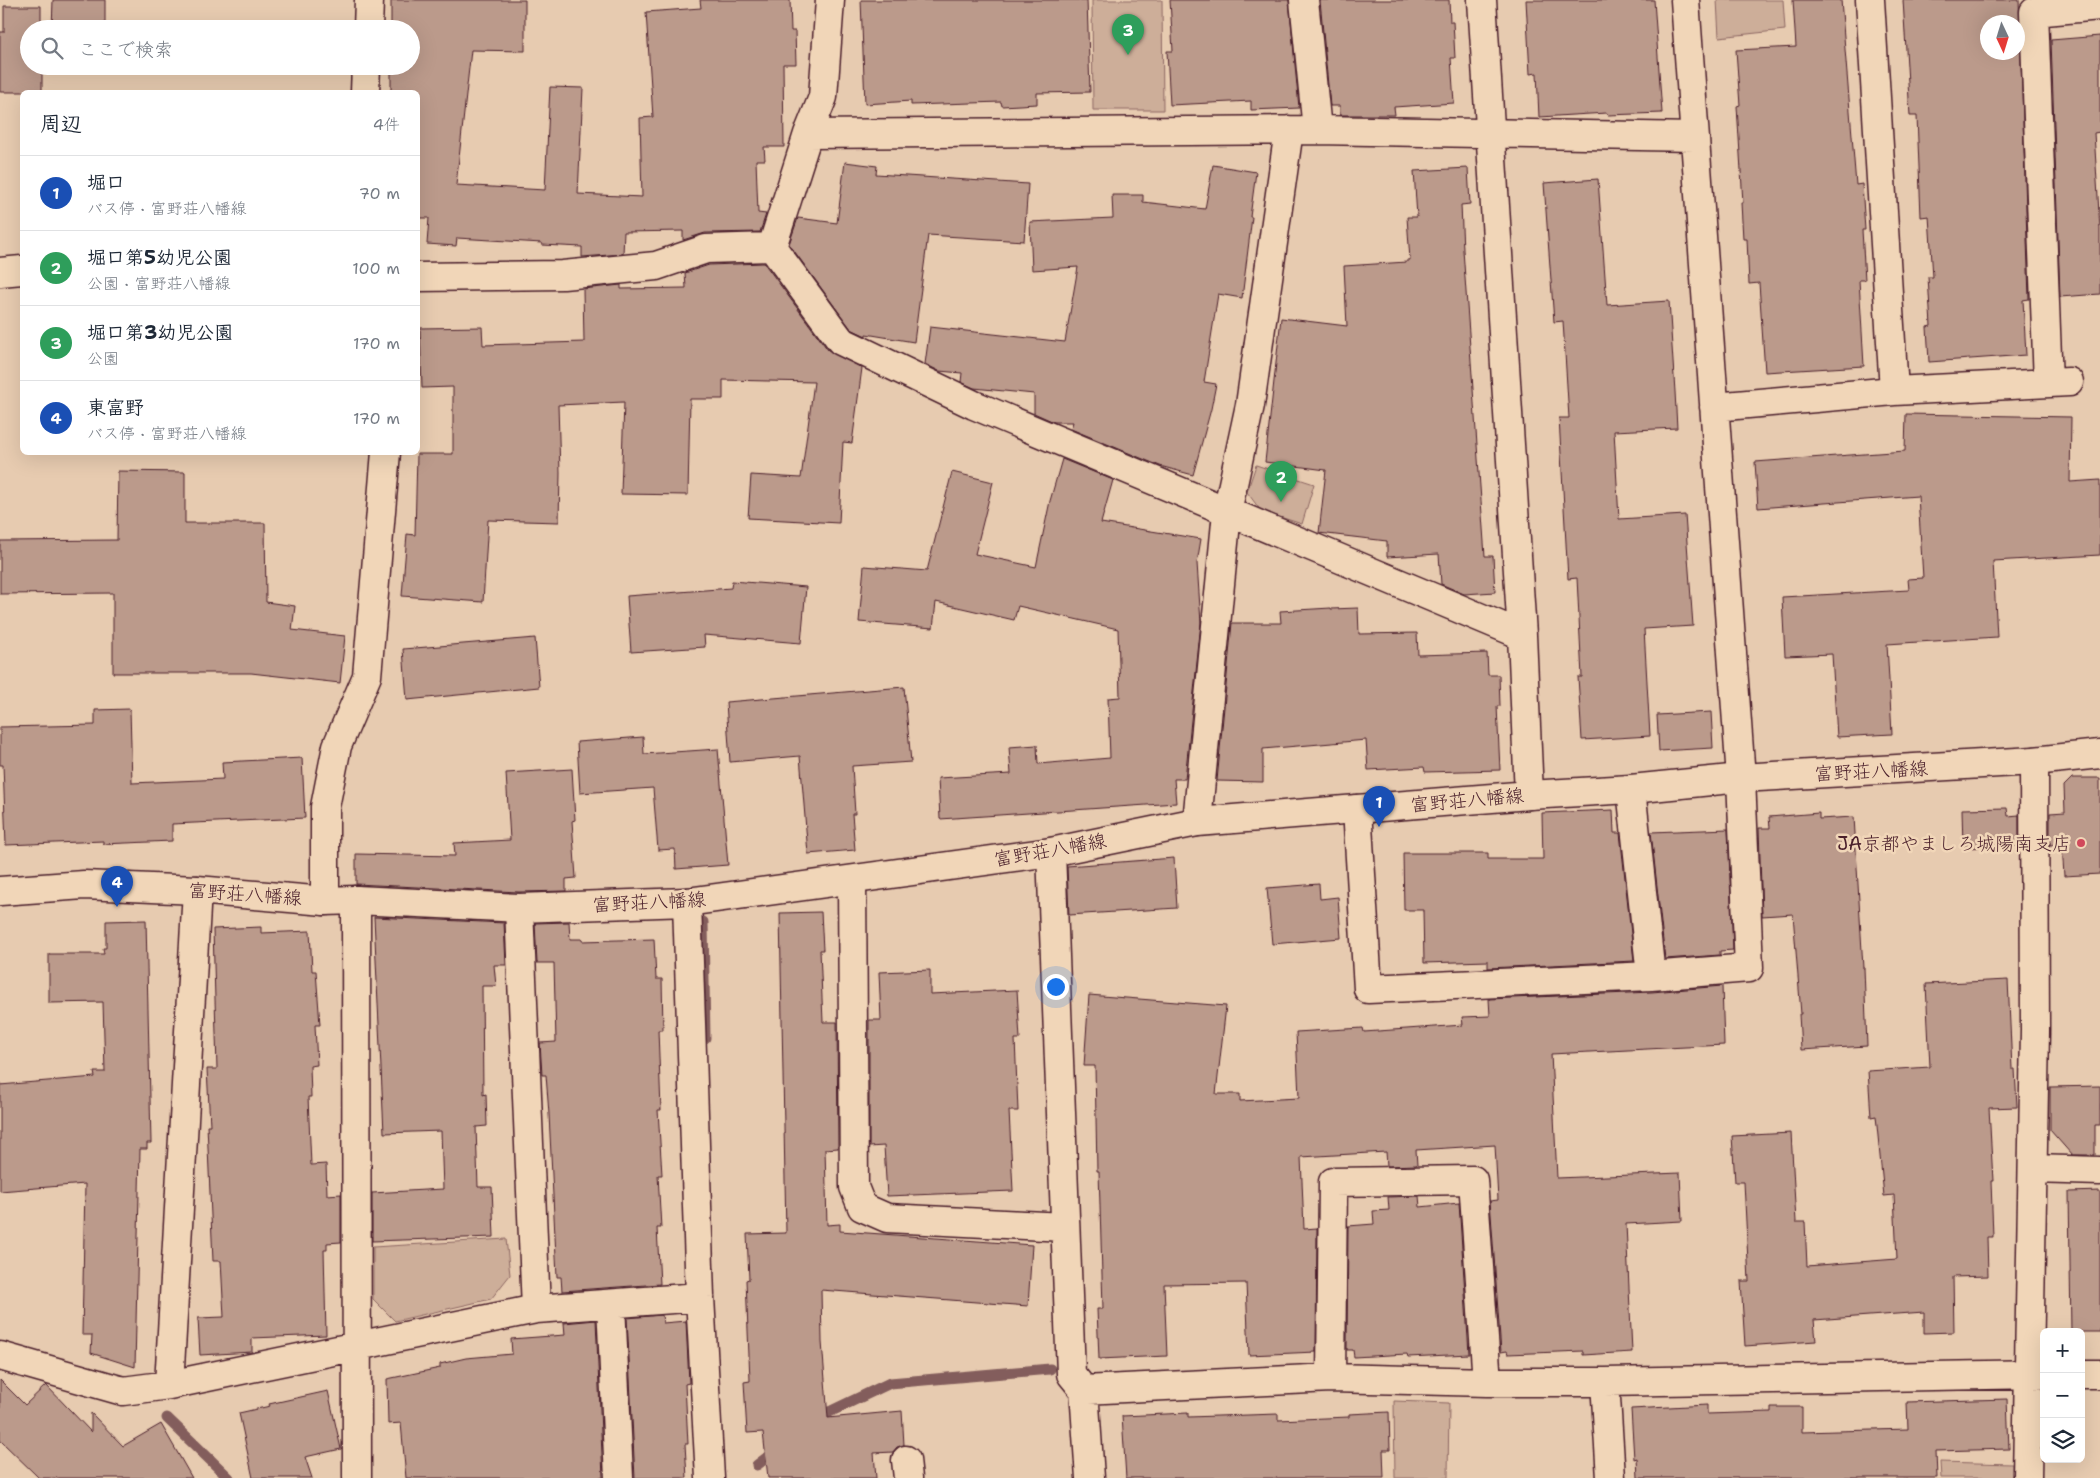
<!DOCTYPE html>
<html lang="ja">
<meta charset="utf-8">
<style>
:root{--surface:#fff;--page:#f6f6f7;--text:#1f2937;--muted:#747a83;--line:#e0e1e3;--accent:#db2777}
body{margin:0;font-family:"Shantell Sans","Klee One",sans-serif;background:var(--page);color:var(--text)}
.controls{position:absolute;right:15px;bottom:15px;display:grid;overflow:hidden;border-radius:8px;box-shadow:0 5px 20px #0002}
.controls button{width:45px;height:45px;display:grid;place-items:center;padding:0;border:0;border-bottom:1px solid var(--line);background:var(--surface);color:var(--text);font:25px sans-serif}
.compass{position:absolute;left:1980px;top:15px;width:45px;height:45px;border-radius:50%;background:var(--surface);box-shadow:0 5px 20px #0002;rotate:176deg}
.you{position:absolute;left:1055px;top:986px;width:18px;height:18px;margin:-12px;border:4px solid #fff;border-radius:50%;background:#1a73e8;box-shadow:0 0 0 8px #1a73e833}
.badge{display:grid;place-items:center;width:32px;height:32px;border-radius:50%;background:var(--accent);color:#fff;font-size:16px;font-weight:700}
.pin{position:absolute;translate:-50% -41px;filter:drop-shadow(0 1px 2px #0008)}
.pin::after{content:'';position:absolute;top:26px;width:18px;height:15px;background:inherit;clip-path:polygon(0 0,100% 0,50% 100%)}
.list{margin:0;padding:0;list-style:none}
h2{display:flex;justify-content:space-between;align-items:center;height:65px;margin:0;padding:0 20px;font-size:21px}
h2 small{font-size:16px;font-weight:400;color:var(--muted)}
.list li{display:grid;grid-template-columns:32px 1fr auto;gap:15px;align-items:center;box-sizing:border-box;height:75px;padding:0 20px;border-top:1px solid var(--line)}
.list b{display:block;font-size:19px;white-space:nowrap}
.list p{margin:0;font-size:16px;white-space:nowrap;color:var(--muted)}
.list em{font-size:16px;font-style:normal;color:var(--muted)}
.icon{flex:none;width:28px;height:28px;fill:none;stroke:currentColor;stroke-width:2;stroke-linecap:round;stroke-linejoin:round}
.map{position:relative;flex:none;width:2100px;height:1478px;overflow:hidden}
.search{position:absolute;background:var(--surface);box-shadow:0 5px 20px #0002;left:20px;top:20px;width:400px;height:55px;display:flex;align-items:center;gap:12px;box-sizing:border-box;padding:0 18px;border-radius:28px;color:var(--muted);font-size:19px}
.panel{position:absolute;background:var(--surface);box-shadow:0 5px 20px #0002;left:20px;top:90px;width:400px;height:365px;border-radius:8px}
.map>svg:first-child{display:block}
.green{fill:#cdae99;stroke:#8c6662}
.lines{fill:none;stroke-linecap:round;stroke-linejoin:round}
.stream{stroke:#835d5b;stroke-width:11}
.building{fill:#bb9a8b;stroke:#4a1f2b;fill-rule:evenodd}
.minor-casing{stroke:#4a1f2b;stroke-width:31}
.major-casing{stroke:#4a1f2b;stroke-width:31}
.minor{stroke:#f1d6b8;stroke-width:28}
.major{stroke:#f1d6b8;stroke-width:28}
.poi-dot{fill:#d1495b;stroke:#f1d6b8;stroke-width:2}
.labels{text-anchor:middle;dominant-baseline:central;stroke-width:5;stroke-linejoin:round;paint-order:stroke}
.street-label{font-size:19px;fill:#4a1f2b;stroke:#f1d6b8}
.poi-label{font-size:19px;fill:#4a1f2b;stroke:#f1d6b8;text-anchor:end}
</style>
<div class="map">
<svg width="2100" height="1478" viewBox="0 0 2100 1478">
<rect width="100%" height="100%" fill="#e7cbb0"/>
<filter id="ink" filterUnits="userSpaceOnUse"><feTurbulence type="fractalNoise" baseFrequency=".02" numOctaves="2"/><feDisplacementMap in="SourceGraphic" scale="10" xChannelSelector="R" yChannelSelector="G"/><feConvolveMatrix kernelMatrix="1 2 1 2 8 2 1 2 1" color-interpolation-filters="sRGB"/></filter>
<g filter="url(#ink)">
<path class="green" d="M1092,0H1162L1163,110H1093Z
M1717,0H1783L1785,30L1719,37Z
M1256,465L1314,484L1302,524L1261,511L1247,492Z
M506,1239L510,1275L491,1299L395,1321L373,1299V1247Z
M1394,1401L1449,1403L1448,1478H1395Z
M1940,1462L2012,1464V1478H1941Z"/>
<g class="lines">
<path class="stream" d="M703,922L705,1038
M167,1418L229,1478
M815,1421L823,1415L890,1383L1050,1369
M757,1465L778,1449"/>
</g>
<path class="building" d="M53,0H105V29H52Z
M391,0H525V51L471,50L456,185L545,190L550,87L583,88L578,194L642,197L640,118L653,117L646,12L701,8L700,0H790L791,31H795L796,64H783L784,147H764L765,160H756L758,213L766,214L760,232L705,233L683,240V231L624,232L623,254L582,257V247L542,245V243L457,238L456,246L427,244L429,218H418V92H391V66H411V29H391Z
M861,0H1087L1090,92L1037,93V104L1002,106L1001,102L911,105V101L865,104Z
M1170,0H1289L1299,108L1251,110V101L1170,105L1167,51H1173Z
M1320,0H1449L1450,22H1453L1455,58H1451L1454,103L1394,107L1395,115H1340V106H1330Z
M1526,0H1654L1662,113L1608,115L1607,113L1539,117L1537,73L1530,74Z
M1793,0H1841L1856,185L1862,184L1865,230H1862L1865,280H1859L1864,366L1765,372L1759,283L1749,284L1747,239H1743L1741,203H1743L1737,106L1740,105L1736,50L1796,47Z
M1903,0H2019L2029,299L2023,300L2026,355L1929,362L1927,327L1931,326L1928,277H1933L1929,216L1921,217L1917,116H1910ZM1988,22H2018V52H1988Z
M4,6H41V29H29V66H42V92H0V32H4Z
M2100,36V132L2094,133L2100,229V294L2060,297L2051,40Z
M845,162L877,166L876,174L1028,184L1024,241L928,235L914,342L866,334V336L851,329L789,244L798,218L837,223Z
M1213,165L1256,172L1250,217H1252L1242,298L1218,294L1204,382L1216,384L1211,409L1193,475L1160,466L1071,429L1073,422H1054L1034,413V394L974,388L961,382L962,373L939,371L925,364L930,327L1065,342L1078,267L1032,270L1030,222L1113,218L1112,195H1143V202L1205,209Z
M1468,168L1470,204L1461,205L1463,250L1485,556H1493L1495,592L1464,594L1441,584L1439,554L1387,557V541L1319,533L1326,470L1265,462L1281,318L1347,326L1344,266L1407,262V260H1410L1407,217H1417L1414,171Z
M1598,179L1607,305L1669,301L1675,392L1677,428L1614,431L1619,519L1685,515L1693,626L1644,629L1650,736L1582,740L1578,677H1582L1577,578L1568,579L1559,418H1569L1563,321L1554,322L1544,183Z
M764,263L828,350L862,368L852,443L843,442L839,523L748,518L751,475L801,478L814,382L723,380V399H690L688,495L621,494L624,402L558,405L560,473L559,522L488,520L483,602L402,596L407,534L415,535L417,454H453V387L422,388L420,328L482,327L483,345L584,342L583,289L621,285V289L686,288L685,273L709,265Z
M1906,414L2071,417L2070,482L2100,480V555L1993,561L1997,637L1887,644L1892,734L1837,737L1832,654L1785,656L1782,597L1909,590L1908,579L1923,578L1918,496L1758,508L1755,462L1905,451Z
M1062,459L1113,480L1101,523L1201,539L1197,563L1201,623L1185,779H1174L1176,803L940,819L938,778L1011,774L1009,747L1037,745L1038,764L1110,758L1108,698L1120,697L1118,629L1018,606L1014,620L936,602L933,628L859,622L864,566L927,571L952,472L993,482L975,554L1036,567L1050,501Z
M118,471L185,472V523H265L266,602L295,606L292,630L345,636L340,683L251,673H113V593L0,594V541L117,540Z
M732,581L806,587L801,643L704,635L705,647L631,652L627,596L731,588Z
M1331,608V609L1358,608L1359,634L1417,633L1418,655L1487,653L1488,675H1499L1500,706H1497L1500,770L1425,772L1424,767L1368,770L1366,740L1263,749V782L1217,781L1232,623H1281L1280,611Z
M535,638L539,687L407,700L403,649Z
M904,687L911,762L852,766L855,814H852L855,850L808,854L800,756L730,762L726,702Z
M130,709L132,783L223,779L222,762L302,758L305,818L172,824V841L103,844V841L6,845L3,765H0V727L95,725V710Z
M1711,712L1713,748L1659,751L1657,715Z
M643,737L644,754L718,749L728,865L676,869L675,849L658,850L653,788L580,793L577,742Z
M572,769L575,820L572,821L576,878L566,879V891L519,892L356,884V854L455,856L454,843L510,840L506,773Z
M2072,778H2100V874L2064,876L2062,844L2050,845V813L2065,812L2064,786Z
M2007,808L2008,816L2019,815V846L1963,848L1962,809Z
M1613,810L1614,833H1620L1634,961L1488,968V961L1424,963L1423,910H1404L1403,853H1488V859H1543L1542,813Z
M1819,813V819L1854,817L1863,968H1864L1867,1046L1801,1050L1799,1014H1801L1793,914L1762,916L1759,828H1770L1769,817Z
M1728,829L1733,950L1720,951V955L1665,959L1651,832Z
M1174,858L1177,908L1069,915L1067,866Z
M1319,884L1320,899L1338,897L1341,938L1272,944L1267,888Z
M821,912L823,950H820L823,1022H837L838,1148L825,1149L827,1225L840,1224V1231L1032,1245L1028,1306L821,1290L822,1342L828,1418L902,1411L904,1445L897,1447L893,1452L874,1453L876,1478H768L763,1432L747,1433L744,1382L750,1381L746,1280L749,1279L747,1234L786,1233L780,913Z
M374,917L504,923L506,965H494L496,986H482L483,1095L486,1094L487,1126L476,1127L478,1187H492L494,1237L372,1241V1193L443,1189L441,1131L384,1133Z
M146,920L151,1143H147V1149H140L135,1367L91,1353L92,1335H82L85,1184L0,1191V1085L95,1077L94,1072H105L103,1002L49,1003V954H104L103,948H106V921Z
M569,922L570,939H582V941L654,939L656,979H662L663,1030H658L661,1110H658L662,1175H658L661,1228H657L660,1284L562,1291L561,1277H557L549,1114L546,1075H542L540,1043L556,1042L554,963H537L535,923Z
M261,927V933L310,931L312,971H316L320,1025H315L317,1065L310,1066L311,1097H308L311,1165L326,1164L327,1195L341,1194V1242L327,1243V1250H324L326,1335L252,1338V1352L200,1355L198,1318L224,1317L221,1261H213L207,1125H210L207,1069H217L213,929Z
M930,970V994L1017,990L1020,1039H1015L1018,1111H1009L1013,1191L887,1196L884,1146L869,1147V1020H881L879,972Z
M2008,980L2012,1069H2015L2017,1107L1989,1108L1993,1181H1991L1993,1237H1987L1988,1276L1953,1277L1954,1332L1924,1333V1312L1814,1320L1816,1341L1745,1346L1741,1281H1749L1744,1182H1735L1732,1136L1791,1133L1796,1222H1805L1807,1266L1897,1259L1894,1195L1884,1196L1876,1116L1871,1117L1868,1071L1930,1067L1926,984Z
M1722,986L1724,1045L1551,1054L1557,1178L1680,1173L1682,1221L1626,1224L1632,1352L1583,1355V1351L1508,1354L1507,1351L1501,1352L1490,1201L1498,1200L1495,1145L1416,1150L1417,1165L1387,1166L1386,1152L1301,1157L1304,1229L1317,1228L1316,1352L1249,1355L1246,1283L1164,1284L1167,1356L1099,1359L1097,1309H1103L1099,1171H1097L1095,1066H1084L1089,995L1226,1006L1216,1094H1240V1101L1299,1098L1296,1032L1363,1028L1364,1032L1463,1025L1462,1017L1490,1016L1489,999L1652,992Z
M2100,1086V1125H2095V1155H2072L2050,1130V1087Z
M2100,1191V1332H2071L2069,1192Z
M1419,1196L1420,1207L1459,1203L1469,1354L1408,1357L1407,1354L1354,1357L1353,1350H1347L1348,1226L1374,1224L1373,1211L1389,1210L1388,1197Z
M662,1315L663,1323L686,1321L689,1383L685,1384L688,1444H685L687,1478H635L627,1318Z
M596,1320L603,1478H406L401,1423L388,1424L387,1379L440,1368V1364L466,1358L512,1354L511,1339L565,1335L564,1323Z
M0,1380L25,1405L46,1385L91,1432V1413L123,1446L161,1424L192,1478H39L0,1440Z
M328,1391L341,1449L305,1457L312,1478H253L239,1413L270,1406L269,1404Z
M2007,1399L2009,1449L1936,1451L1937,1478H1638L1637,1458L1634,1459L1631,1409L1707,1405V1414L1771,1412V1407H1802V1432L1908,1429L1907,1402Z
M1389,1412L1390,1450H1383L1384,1478H1126L1122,1416L1188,1413V1417L1278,1414V1420L1349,1417V1414Z"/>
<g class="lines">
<defs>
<path id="minor" d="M830,0L823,97L808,134L772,247L841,341L974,405L1522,635
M1304,0L1317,130
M1482,0L1522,635L1529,795
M1870,0L1894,391
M368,29L369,0
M365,92L366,66
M808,134L1317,130L1694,137
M0,272L22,270
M418,277L563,275L656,266L706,249L772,247
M2048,383L2034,12L2100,6
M1714,407L1894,391L2069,382
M1631,789L1651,976
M1357,809L1368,989L1651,976L1749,968L1741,778L1685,0
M1197,822L1227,512L1250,405L1289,130
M1051,852L1071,1374L1084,1390L1090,1478
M852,880L854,1187L862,1207L887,1218L1065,1227
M356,900L357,1478
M325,901V807L337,746L367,676L386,452
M687,902L700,1297L710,1478
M519,908L536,1309
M2033,1169L2100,1171
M611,1304L619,1478
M0,1356L123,1391L169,1385L536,1309L700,1297
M2081,1374H2100
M1331,1378L1333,1182L1473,1180L1487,1382
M1605,1382L1611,1478
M169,1385L197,890
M1084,1390L1331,1378L1487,1382H1605L2044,1374
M906,1460L908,1478
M2027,1478L2035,1031L2034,761"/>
<path id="major" d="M0,891L84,885L197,890L325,901L356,900L519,908L687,902L1051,852L1197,822L1529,795L1631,789L1741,778L2034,761L2100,754"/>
</defs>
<use href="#minor" class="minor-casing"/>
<use href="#major" class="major-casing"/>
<use href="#minor" class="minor"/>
<use href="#major" class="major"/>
</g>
</g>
<circle class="poi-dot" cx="2081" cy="843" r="5"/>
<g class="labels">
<g class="street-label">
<text transform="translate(1871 771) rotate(-3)">富野荘八幡線</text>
<text transform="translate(1467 800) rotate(-5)">富野荘八幡線</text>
<text transform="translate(1050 850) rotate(-10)">富野荘八幡線</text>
<text transform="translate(245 894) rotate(4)">富野荘八幡線</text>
<text transform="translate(649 902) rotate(-3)">富野荘八幡線</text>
</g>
<g class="poi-label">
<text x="2071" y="843">JA京都やましろ城陽南支店</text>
</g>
</g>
</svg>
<div class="controls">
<button>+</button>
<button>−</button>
<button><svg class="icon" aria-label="layers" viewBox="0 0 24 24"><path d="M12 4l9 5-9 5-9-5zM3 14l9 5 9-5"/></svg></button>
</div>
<svg class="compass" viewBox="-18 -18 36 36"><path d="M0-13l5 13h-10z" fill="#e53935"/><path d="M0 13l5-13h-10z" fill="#747a83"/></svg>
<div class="you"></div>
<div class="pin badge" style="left:1379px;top:827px;background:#1a4fb4">1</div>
<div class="pin badge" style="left:1281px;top:502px;background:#2e9e5b">2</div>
<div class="pin badge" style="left:1128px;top:55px;background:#2e9e5b">3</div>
<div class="pin badge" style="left:117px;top:907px;background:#1a4fb4">4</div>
<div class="search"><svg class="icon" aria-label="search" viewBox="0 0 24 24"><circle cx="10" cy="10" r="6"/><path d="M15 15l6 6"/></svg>ここで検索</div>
<section class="panel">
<h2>周辺<small>4件</small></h2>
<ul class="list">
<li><span class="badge" style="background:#1a4fb4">1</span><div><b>堀口</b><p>バス停 · 富野荘八幡線</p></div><em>70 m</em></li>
<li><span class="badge" style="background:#2e9e5b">2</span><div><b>堀口第5幼児公園</b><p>公園 · 富野荘八幡線</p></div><em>100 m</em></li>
<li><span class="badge" style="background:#2e9e5b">3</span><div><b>堀口第3幼児公園</b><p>公園</p></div><em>170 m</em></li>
<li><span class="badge" style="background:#1a4fb4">4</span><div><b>東富野</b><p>バス停 · 富野荘八幡線</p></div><em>170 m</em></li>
</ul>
</section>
</div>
